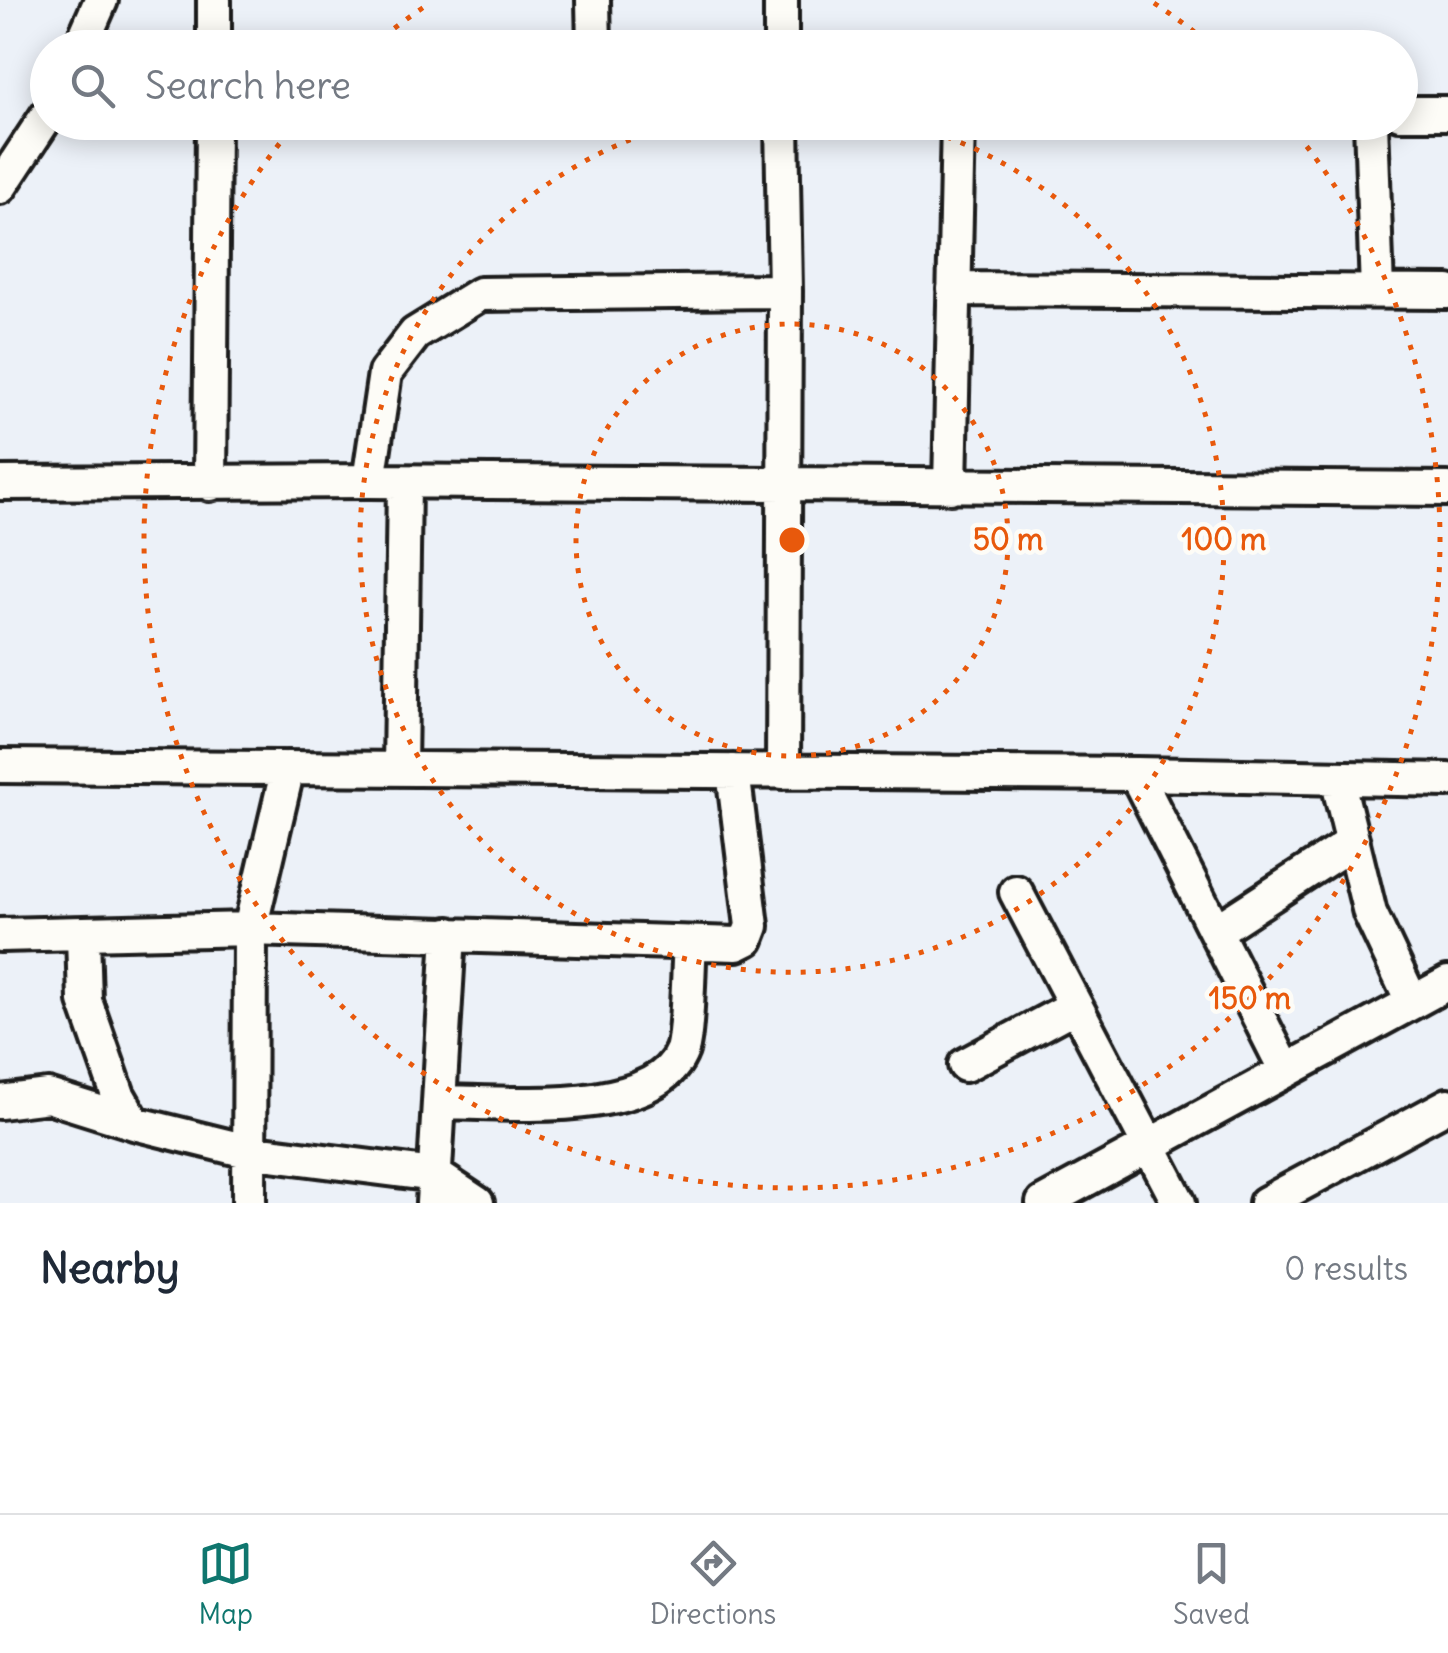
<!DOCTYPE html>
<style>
:root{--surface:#fff;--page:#f6f6f7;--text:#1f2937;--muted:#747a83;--line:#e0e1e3;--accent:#0f766e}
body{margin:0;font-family:Delius,sans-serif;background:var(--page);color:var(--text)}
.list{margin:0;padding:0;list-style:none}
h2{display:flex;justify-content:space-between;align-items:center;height:130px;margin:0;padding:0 40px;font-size:42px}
h2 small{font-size:32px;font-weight:400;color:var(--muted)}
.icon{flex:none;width:55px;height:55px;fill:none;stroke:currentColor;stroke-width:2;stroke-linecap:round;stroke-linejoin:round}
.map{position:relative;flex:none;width:1448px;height:1203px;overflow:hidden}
.search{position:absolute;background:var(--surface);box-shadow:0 5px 25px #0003;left:30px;right:30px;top:30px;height:110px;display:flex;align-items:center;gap:25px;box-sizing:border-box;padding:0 35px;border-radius:55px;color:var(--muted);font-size:38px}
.sheet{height:310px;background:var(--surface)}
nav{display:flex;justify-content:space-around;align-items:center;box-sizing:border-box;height:140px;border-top:2px solid var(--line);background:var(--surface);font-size:28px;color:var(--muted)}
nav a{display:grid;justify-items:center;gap:5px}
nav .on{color:var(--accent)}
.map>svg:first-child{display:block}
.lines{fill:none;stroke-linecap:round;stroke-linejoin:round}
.minor-casing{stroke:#1c1c1c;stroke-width:40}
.minor{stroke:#fdfcf7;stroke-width:32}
.ring{fill:none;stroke:#e8590c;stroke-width:5;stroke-dasharray:5 10}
.centre{fill:#e8590c;stroke:#fdfcf7;stroke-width:5}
.ring-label{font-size:30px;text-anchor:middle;font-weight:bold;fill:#e8590c;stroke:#fdfcf7;stroke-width:9;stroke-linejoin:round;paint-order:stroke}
</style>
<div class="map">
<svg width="1448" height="1203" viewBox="0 0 1448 1203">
<rect width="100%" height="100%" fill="#ecf1f8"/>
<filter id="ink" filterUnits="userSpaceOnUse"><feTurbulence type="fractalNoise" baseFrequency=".01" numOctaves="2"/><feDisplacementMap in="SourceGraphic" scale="20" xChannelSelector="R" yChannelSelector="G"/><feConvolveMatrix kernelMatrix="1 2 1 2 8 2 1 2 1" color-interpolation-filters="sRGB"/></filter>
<g filter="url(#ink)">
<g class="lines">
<defs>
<path id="minor" d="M593,0L594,48
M781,0V48
M80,48L101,0
M214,48V0
M1400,113H1448
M782,122L785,291L783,772
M1371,122L1377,291
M0,187L48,114
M954,289L1448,292
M369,481L385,373L415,334L480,294L785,291
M0,483L369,481L1448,489
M210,484L213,122
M950,487L958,122
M0,766L1136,774L1448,780
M400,769L404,482
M1136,774L1286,1071
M1337,778L1370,913L1412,1002
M1016,892L1179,1203
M1216,931L1353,842
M0,935L250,929L737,944L747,939L752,926L733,771
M83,935L85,1001L118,1095L134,1123
M965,1065L1075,1006
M0,1102L48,1096L134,1123L247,1151L435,1175L477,1203
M439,1102C499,1102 656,1120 682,1050C688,1031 688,966 690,943
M249,1203L250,929L288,768
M433,1203L449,934
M1043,1203L1448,983
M1266,1203L1448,1105"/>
</defs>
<use href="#minor" class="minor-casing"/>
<use href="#minor" class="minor"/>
</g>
</g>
<g class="ring">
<circle cx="792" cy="540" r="216"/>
<path d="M904 123A432 432 0 1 1 680 123"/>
<path d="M371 47A648 648 0 0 1 430 3M1154 3A648 648 0 0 1 1213 47M1288 123A648 648 0 1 1 296 123"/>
</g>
<circle cx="792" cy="540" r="15" class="centre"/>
<g class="ring-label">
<text x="1008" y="550">50 m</text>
<text x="1224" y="550">100 m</text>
<text x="1250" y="1009">150 m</text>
</g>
</svg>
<div class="search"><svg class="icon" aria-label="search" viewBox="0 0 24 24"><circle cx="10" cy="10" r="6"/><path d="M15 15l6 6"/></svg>Search here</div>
</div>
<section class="sheet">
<h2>Nearby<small>0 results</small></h2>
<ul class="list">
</ul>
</section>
<nav>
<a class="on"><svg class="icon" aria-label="map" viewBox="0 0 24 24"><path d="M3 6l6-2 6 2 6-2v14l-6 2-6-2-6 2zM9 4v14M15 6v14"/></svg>Map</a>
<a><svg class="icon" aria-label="directions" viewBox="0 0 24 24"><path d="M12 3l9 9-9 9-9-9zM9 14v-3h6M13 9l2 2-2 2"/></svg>Directions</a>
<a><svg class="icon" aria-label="saved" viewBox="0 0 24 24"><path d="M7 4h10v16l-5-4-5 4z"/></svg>Saved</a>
</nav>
